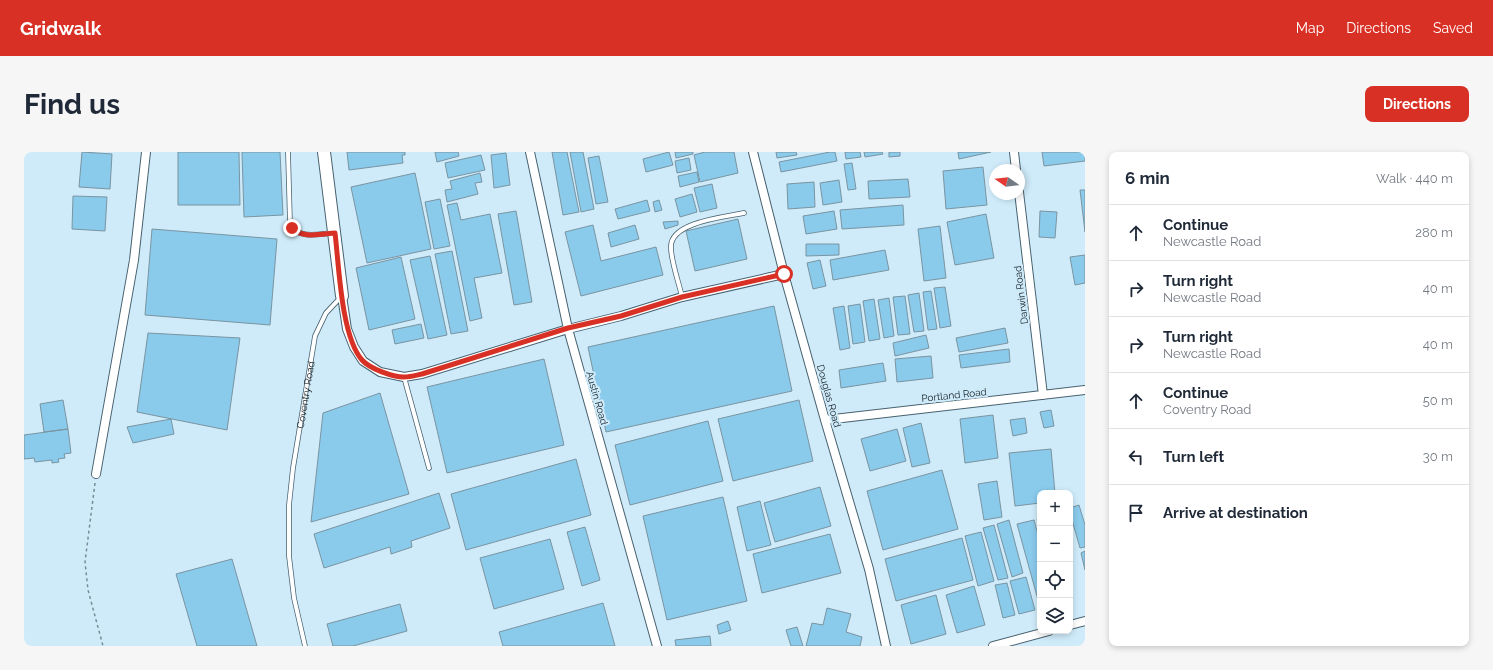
<!DOCTYPE html>
<meta charset="utf-8">
<style>
:root{--surface:#fff;--page:#f6f6f7;--text:#1f2937;--muted:#747a83;--line:#e0e1e3;--accent:#d93025}
body{margin:0;font-family:Raleway,sans-serif;background:var(--page);color:var(--text)}
.controls{position:absolute;right:12px;bottom:12px;display:grid;overflow:hidden;border-radius:8px;box-shadow:0 2px 6px #0003}
.controls button{width:36px;height:36px;display:grid;place-items:center;padding:0;border:0;border-bottom:1px solid var(--line);background:var(--surface);color:var(--text);font:20px sans-serif}
.compass{position:absolute;left:965px;top:12px;width:36px;height:36px;border-radius:50%;background:var(--surface);box-shadow:0 2px 6px #0003;rotate:284deg}
.stop{position:absolute;width:12px;height:12px;margin:-9px;border:3px solid #d93025;border-radius:50%;background:#fff}
.stop.end{background:#d93025;border-color:#fff;box-shadow:0 1px 4px #0008}
.list{margin:0;padding:0;list-style:none}
h2{display:flex;justify-content:space-between;align-items:center;height:52px;margin:0;padding:0 16px;font-size:17px}
h2 small{font-size:13px;font-weight:400;color:var(--muted)}
.list li{display:grid;grid-template-columns:26px 1fr auto;gap:12px;align-items:center;box-sizing:border-box;height:56px;padding:0 16px;border-top:1px solid var(--line)}
.list b{display:block;font-size:15px;white-space:nowrap}
.list p{margin:0;font-size:13px;white-space:nowrap;color:var(--muted)}
.list em{font-size:13px;font-style:normal;color:var(--muted)}
.icon{flex:none;width:22px;height:22px;fill:none;stroke:currentColor;stroke-width:2;stroke-linecap:round;stroke-linejoin:round}
.map{position:relative;flex:none;width:1061px;height:494px;overflow:hidden;border-radius:8px}
header{display:flex;align-items:center;gap:24px;box-sizing:border-box;height:56px;padding:0 20px;background:var(--accent);color:#fff}
header strong{font-size:19px}
nav{display:flex;gap:22px;margin-inline-start:auto;font-size:14px}
.intro{display:flex;align-items:center;justify-content:space-between;box-sizing:border-box;height:96px;padding:0 24px}
h1{margin:0;font-size:28px}
.button{padding:10px 18px;border-radius:8px;background:var(--accent);color:#fff;font-size:14px;font-weight:700}
main{display:flex;gap:24px;padding:0 24px}
aside{flex:1;background:var(--surface);border-radius:8px;box-shadow:0 2px 6px #0003}
.map>svg:first-child{display:block}
.building{fill:#8acaeb;stroke:#7a94a1}
.lines{fill:none;stroke-linecap:round;stroke-linejoin:round}
.lane-casing{stroke:#48616e;stroke-width:5.5}
.street-casing{stroke:#48616e;stroke-width:10}
.secondary-casing{stroke:#48616e;stroke-width:14}
.path{stroke:#788c96;stroke-width:1.5;stroke-dasharray:3 3;stroke-linecap:butt}
.lane{stroke:#fff;stroke-width:4}
.street{stroke:#fff;stroke-width:8}
.secondary{stroke:#fff;stroke-width:12}
.route{stroke:#d93025;stroke-width:5}
.labels{text-anchor:middle;dominant-baseline:central;stroke-width:4;stroke-linejoin:round;paint-order:stroke}
.street-label{font-size:10px;fill:#162126;stroke:#cfebfa}
</style>
<header>
<strong>Gridwalk</strong>
<nav><a>Map</a><a>Directions</a><a>Saved</a></nav>
</header>
<div class="intro"><h1>Find us</h1><a class="button">Directions</a></div>
<main>
<div class="map">
<svg width="1061" height="494" viewBox="0 0 1061 494">
<rect width="100%" height="100%" fill="#cfebfa"/>
<path class="building" d="M58,0L88,2L86,37L55,35Z
M154,0H215L216,53H154Z
M218,0H256L259,63L220,65Z
M323,0H381V3H378L379,11L325,18Z
M411,0H434L435,4L413,10Z
M528,0H543L555,60L539,63Z
M546,0H559L570,57L557,60Z
M645,0L649,13L622,20L619,7Z
M651,0H669V2L652,6Z
M681,0H710L714,21L676,30L670,3Z
M752,0H772L773,3L753,6Z
M806,0H811L813,9L757,20L755,10Z
M821,0H836L837,5L822,7Z
M840,0H858L859,2L841,5Z
M865,0H876V4L865,5Z
M934,0H967L935,7Z
M1018,0H1061V9L1020,14Z
M482,1L486,33L470,36L467,3Z
M457,3L461,18L424,26L421,11Z
M575,4L584,50L572,52L564,6Z
M665,6L667,18L653,21L651,9Z
M828,11L832,37L824,38L820,12Z
M959,15L963,53L922,57L919,19Z
M673,20L675,30L656,35L654,24Z
M391,21L407,97L343,111L327,35Z
M456,21L458,30L451,31L454,42L423,50L421,38L428,37L426,29Z
M884,27L886,45L845,47L844,29Z
M815,28L818,50L799,53L796,31Z
M790,30L791,55L764,57L763,32Z
M688,32L693,56L676,60L670,36Z
M1056,38H1061V80Z
M668,42L673,60L656,65L651,47Z
M49,44L83,45L81,79L48,77Z
M416,47L426,94L410,97L401,50Z
M623,48L626,59L594,67L591,57Z
M635,48L638,58L631,60L629,50Z
M433,51L437,68L466,62L478,121L450,126L458,166L446,169L423,53Z
M879,53L880,73L818,77L816,58Z
M492,59L508,150L490,153L474,62Z
M810,59L813,77L782,82L779,64Z
M1016,59L1033,60L1031,86L1015,85Z
M962,62L970,106L931,113L923,70Z
M714,67L723,107L671,119L662,79Z
M654,69V73L641,77L639,70Z
M569,73L577,109L632,95L639,123L557,144L541,80Z
M611,73L615,87L587,95L584,81Z
M916,74L922,126L900,129L894,77Z
M128,77L253,87L246,173L121,163Z
M782,92H815V103L782,104Z
M861,98L865,118L809,128L806,108Z
M428,99L444,179L427,182L411,102Z
M1061,103V131L1051,133L1046,105Z
M406,104L423,183L404,187L386,108Z
M377,105L391,167L345,178L332,116Z
M796,108L802,134L789,137L783,111Z
M921,135L927,174L916,176L910,136Z
M907,139L913,177L904,178L899,140Z
M895,141L900,179L890,180L884,143Z
M881,144L886,182L874,183L869,145Z
M865,146L870,184L860,186L854,148Z
M850,147L856,187L845,189L839,149Z
M836,152L841,190L829,192L824,154Z
M750,154L768,239L582,280L564,195Z
M820,154L826,196L816,198L809,156Z
M397,172L400,186L371,192L368,178Z
M981,176L984,191L935,200L932,186Z
M124,181L216,186L203,278L113,260Z
M902,183L905,196L871,204L869,191Z
M985,197L986,210L937,216L935,203Z
M907,204L909,226L873,230L871,207Z
M520,207L540,293L423,321L403,235Z
M859,211L862,229L817,236L815,218Z
M356,241L385,342L287,370L299,261Z
M39,248L44,277L20,280L16,252Z
M775,248L789,309L709,329L694,267Z
M1027,258L1030,274L1020,276L1016,260Z
M969,263L974,306L941,311L936,267Z
M1001,266L1003,281L989,284L986,268Z
M147,267L150,282L109,291L103,275Z
M684,269L699,329L606,353L591,293Z
M897,271L906,311L888,315L879,276Z
M44,277L47,301L40,302L41,306L34,307L35,310L28,311V308L11,310L10,306L0,307V283Z
M873,277L882,309L846,319L837,287Z
M1027,297L1031,341H1016V351L991,354L985,301Z
M552,307L567,363L442,398L427,342Z
M918,318L934,377L859,398L843,339Z
M973,329L978,365L960,368L954,332Z
M796,335L807,374L751,390L740,351Z
M415,341L426,376L387,389L388,395L367,402L366,395L300,416L290,382Z
M699,345L723,449L643,468L619,364Z
M736,349L747,393L723,399L713,355Z
M1055,353L1061,373V395L1056,396L1046,361V356Z
M1016,366V379L1013,367Z
M985,368L999,421L988,425L973,372Z
M1010,368L1016,390V455L993,372Z
M970,373L984,426L974,428L959,376Z
M561,375L576,428L558,434L543,380Z
M957,380L970,429L954,434L941,384Z
M806,382L817,421L738,441L729,402Z
M938,386L949,428L872,449L861,407Z
M526,387L540,437L470,457L456,406Z
M1061,399V418L1057,401Z
M208,407L233,494H173L152,422Z
M1002,425L1011,458L995,462L986,429Z
M983,431L991,463L979,466L971,433Z
M950,434L961,473L933,481L922,443Z
M912,443L922,482L887,492L877,453Z
M579,451L591,494H479L475,480Z
M376,452L383,479L329,494H309L303,472Z
M803,456L827,462L822,480L838,485L836,494H782L788,471L799,473Z
M704,469L707,478L695,482L693,473Z
M773,475L779,494H767L762,478Z
M686,484L687,494H652L651,488Z"/>
<g class="lines">
<defs>
<g id="lane">
<path d="M264,0L266,71C273,88 294,82 309,81"/>
<path d="M658,145C655,131 647,109 647,96C645,70 701,65 720,61"/>
<path d="M380,225L405,316"/>
<path id="s1" d="M281,494L270,446L265,404V353L269,316L291,184L302,161L317,145"/>
</g>
<path id="street" d="M506,0L544,177L633,494
M729,0L760,122L801,268L845,417L862,494
M990,0L992,18
M995,40L1019,243
M318,144L323,177L330,195L339,209L356,220L380,225L398,222L544,177L597,164L658,145L760,122
M801,268L1061,238
M72,322L110,108L122,0
M1046,473L1061,469
M969,494L1025,479"/>
<path id="secondary" d="M300,0L318,144"/>
</defs>
<use href="#lane" class="lane-casing"/>
<use href="#street" class="street-casing"/>
<use href="#secondary" class="secondary-casing"/>
<path class="path" d="M71,331L61,410L64,438L79,494"/>
<use href="#lane" class="lane"/>
<use href="#street" class="street"/>
<use href="#secondary" class="secondary"/>
</g>
<g class="lines">
<path class="route" d="M268,76C278,87 297,82 311,81C315,113 317,184 338,208C346,217 369,225 380,225C386,225 393,223 398,222L544,176L597,164L658,145L760,122"/>
</g>
<g class="labels">
<g class="street-label">
<text transform="translate(997 143) rotate(-97)">Darwin Road</text>
<text stroke="none"><textPath href="#s1" startOffset="254">Coventry Road</textPath></text>
<text transform="translate(930 243) rotate(-6)">Portland Road</text>
<text transform="translate(805 244) rotate(74)">Douglas Road</text>
<text transform="translate(573 246) rotate(74)">Austin Road</text>
</g>
</g>
</svg>
<div class="controls">
<button>+</button>
<button>−</button>
<button><svg class="icon" aria-label="locate" viewBox="0 0 24 24"><circle cx="12" cy="12" r="6"/><path d="M12 2v4M12 18v4M2 12h4M18 12h4"/></svg></button>
<button><svg class="icon" aria-label="layers" viewBox="0 0 24 24"><path d="M12 4l9 5-9 5-9-5zM3 14l9 5 9-5"/></svg></button>
</div>
<svg class="compass" viewBox="-18 -18 36 36"><path d="M0-13l5 13h-10z" fill="#e53935"/><path d="M0 13l5-13h-10z" fill="#747a83"/></svg>
<div class="stop" style="left:760px;top:122px"></div>
<div class="stop end" style="left:268px;top:76px"></div>
</div>
<aside>
<h2>6 min<small>Walk · 440 m</small></h2>
<ul class="list">
<li><svg class="icon" aria-label="ahead" viewBox="0 0 24 24"><path d="M12 20V5M6 11l6-6 6 6"/></svg><div><b>Continue</b><p>Newcastle Road</p></div><em>280 m</em></li>
<li><svg class="icon" aria-label="right" viewBox="0 0 24 24"><path d="M7 20v-9h11M14 6l5 5-5 5"/></svg><div><b>Turn right</b><p>Newcastle Road</p></div><em>40 m</em></li>
<li><svg class="icon" aria-label="right" viewBox="0 0 24 24"><path d="M7 20v-9h11M14 6l5 5-5 5"/></svg><div><b>Turn right</b><p>Newcastle Road</p></div><em>40 m</em></li>
<li><svg class="icon" aria-label="ahead" viewBox="0 0 24 24"><path d="M12 20V5M6 11l6-6 6 6"/></svg><div><b>Continue</b><p>Coventry Road</p></div><em>50 m</em></li>
<li><svg class="icon" aria-label="left" viewBox="0 0 24 24"><path d="M17 20v-9H6M10 6l-5 5 5 5"/></svg><div><b>Turn left</b></div><em>30 m</em></li>
<li><svg class="icon" aria-label="arrive" viewBox="0 0 24 24"><path d="M6 21V4h12l-3 4 3 4H6"/></svg><div><b>Arrive at destination</b></div></li>
</ul>
</aside>
</main>
